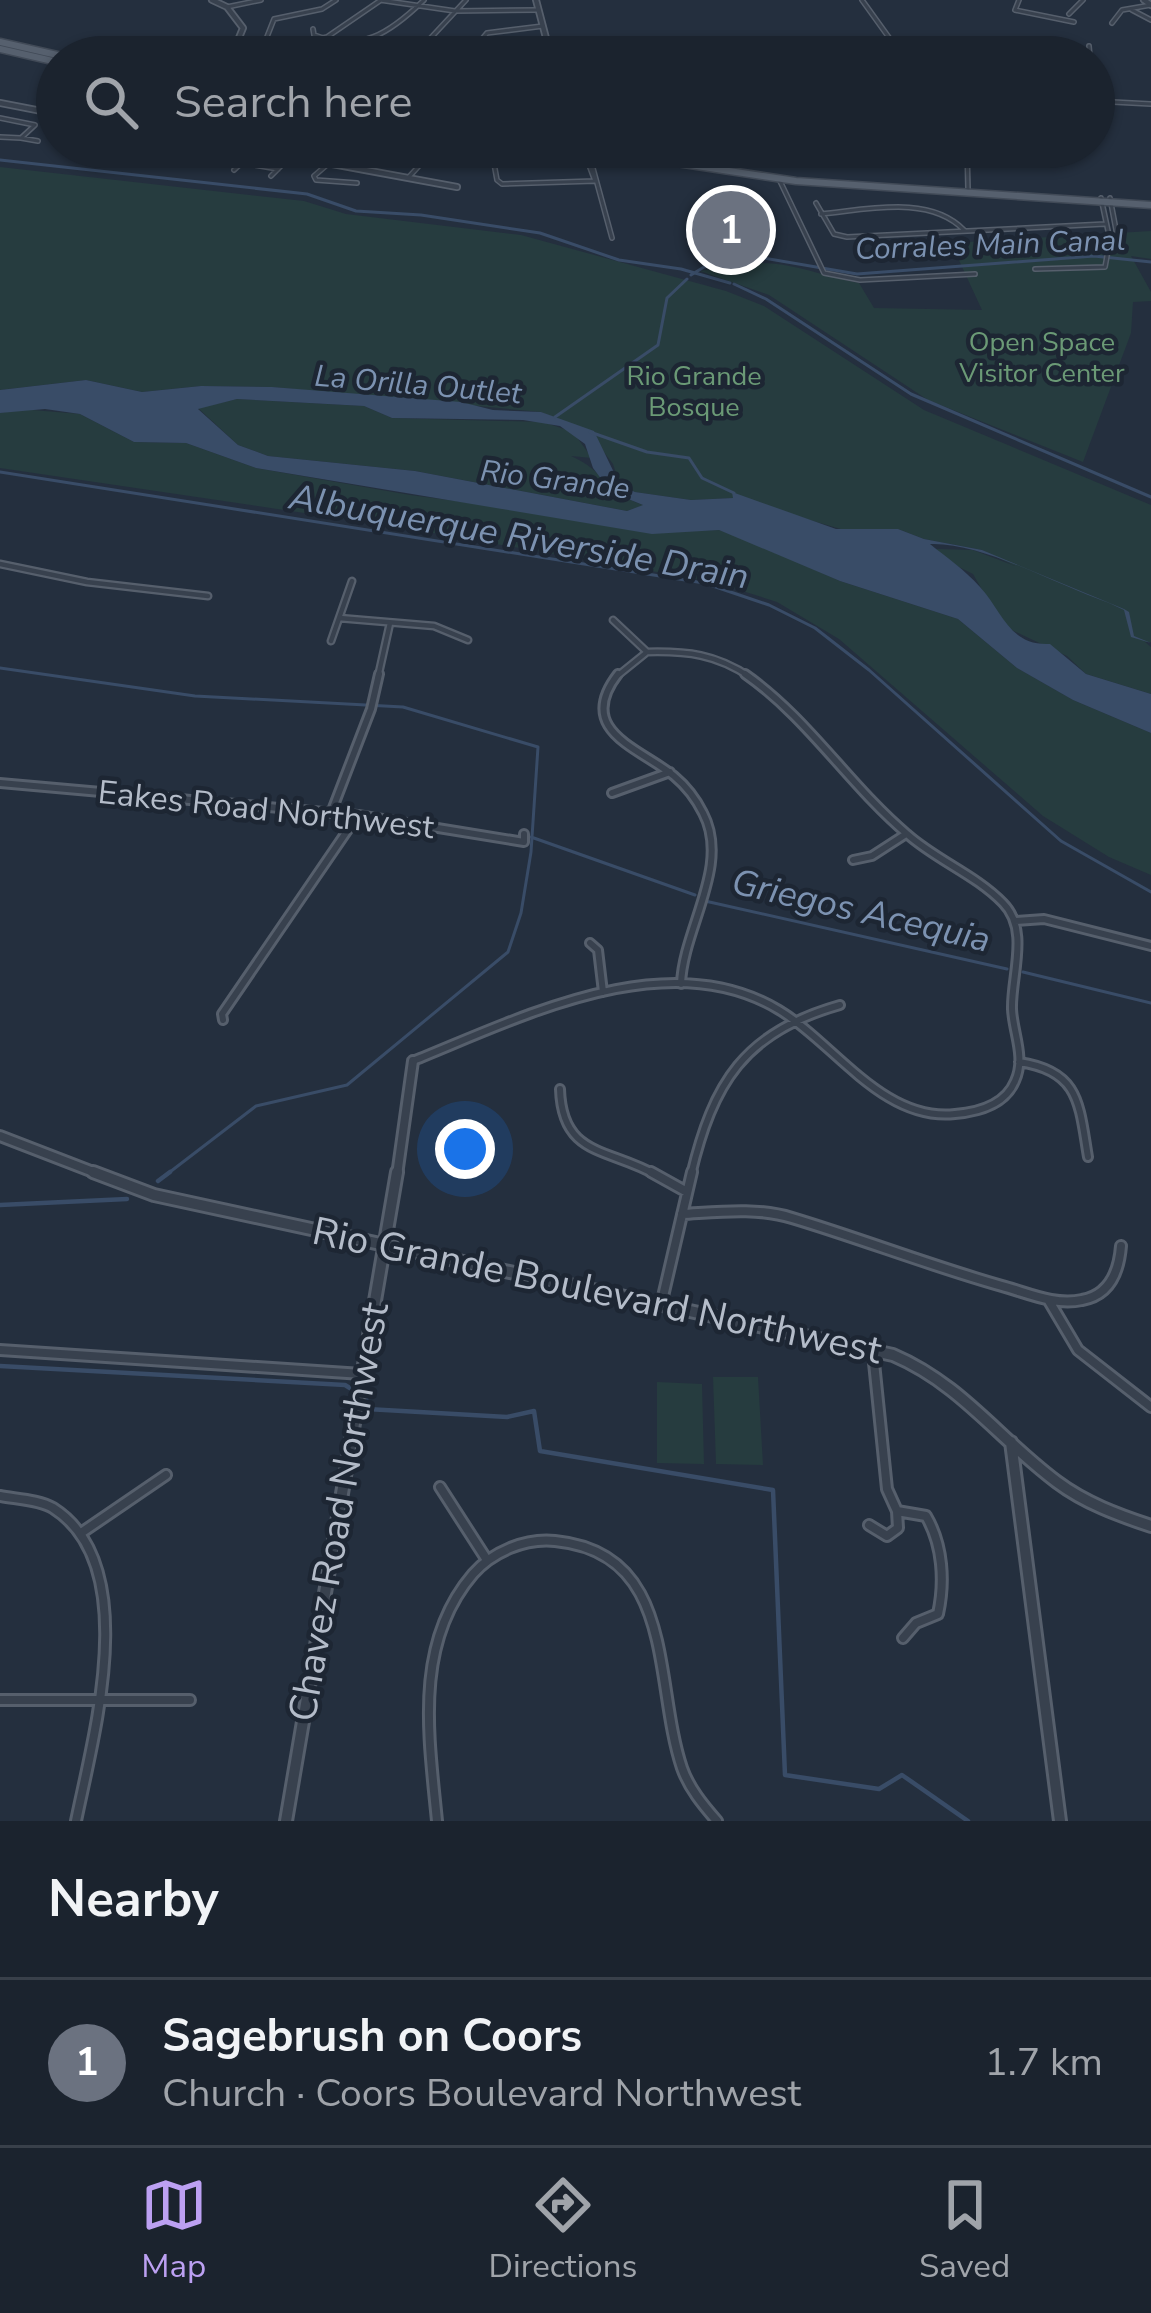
<!DOCTYPE html>
<meta charset="utf-8">
<style>
:root{--surface:#1b232e;--page:#242b36;--text:#f1f3f6;--muted:#a0a4aa;--line:#39404a;--accent:#bca0f2}
body{margin:0;font-family:"Nunito Sans",sans-serif;background:var(--page);color:var(--text)}
.you{position:absolute;left:465px;top:1149px;width:42px;height:42px;margin:-30px;border:9px solid #fff;border-radius:50%;background:#1a73e8;box-shadow:0 0 0 18px #1a73e833}
.badge{display:grid;place-items:center;width:78px;height:78px;border-radius:50%;background:var(--accent);color:#fff;font-size:39px;font-weight:700}
.pin{position:absolute;translate:-50% -50%;border:6px solid #fff;box-shadow:0 3px 12px #0006}
.list{margin:0;padding:0;list-style:none}
h2{display:flex;justify-content:space-between;align-items:center;height:156px;margin:0;padding:0 48px;font-size:51px}
h2 small{font-size:39px;font-weight:400;color:var(--muted)}
.list li{display:grid;grid-template-columns:78px 1fr auto;gap:36px;align-items:center;box-sizing:border-box;height:168px;padding:0 48px;border-top:3px solid var(--line)}
.list b{display:block;font-size:45px;white-space:nowrap}
.list p{margin:0;font-size:39px;white-space:nowrap;color:var(--muted)}
.list em{font-size:39px;font-style:normal;color:var(--muted)}
.icon{flex:none;width:66px;height:66px;fill:none;stroke:currentColor;stroke-width:2;stroke-linecap:round;stroke-linejoin:round}
.map{position:relative;flex:none;width:1151px;height:1821px;overflow:hidden}
.search{position:absolute;background:var(--surface);box-shadow:0 3px 9px #0004;left:36px;right:36px;top:36px;height:132px;display:flex;align-items:center;gap:30px;box-sizing:border-box;padding:0 42px;border-radius:66px;color:var(--muted);font-size:45px}
.sheet{height:324px;background:var(--surface)}
nav{display:flex;justify-content:space-around;align-items:center;box-sizing:border-box;height:168px;border-top:3px solid var(--line);background:var(--surface);font-size:33px;color:var(--muted)}
nav a{display:grid;justify-items:center;gap:6px}
nav .on{color:var(--accent)}
.map>svg:first-child{display:block}
.green{fill:#263c3f}
.water{fill:#394c67;fill-rule:evenodd}
.lines{fill:none;stroke-linecap:round;stroke-linejoin:round}
.stream-far1{stroke:#394c67;stroke-width:3}
.stream{stroke:#394c67;stroke-width:4.5}
.minor-far3-casing{stroke:#565f6c;stroke-width:6}
.minor-far2-casing{stroke:#565f6c;stroke-width:9}
.minor-far1-casing{stroke:#565f6c;stroke-width:12}
.minor-casing{stroke:#565f6c;stroke-width:14}
.tertiary-far2-casing{stroke:#565f6c;stroke-width:8}
.tertiary-far1-casing{stroke:#565f6c;stroke-width:14}
.tertiary-casing{stroke:#565f6c;stroke-width:16}
.primary-casing{stroke:#414a57;stroke-width:9}
.minor-far3{stroke:#38414e;stroke-width:3}
.minor-far2{stroke:#38414e;stroke-width:4.5}
.minor-far1{stroke:#38414e;stroke-width:6}
.minor{stroke:#38414e;stroke-width:8}
.tertiary-far2{stroke:#38414e;stroke-width:4.5}
.tertiary-far1{stroke:#38414e;stroke-width:8}
.tertiary{stroke:#38414e;stroke-width:10}
.primary{stroke:#56606e;stroke-width:6}
.labels{text-anchor:middle;dominant-baseline:central;stroke-width:9;stroke-linejoin:round;paint-order:stroke}
.far-park-label{font-size:27px;fill:#6b9a76;stroke:#1d2633}
.far-water-label{font-size:30px;font-style:italic;fill:#7c92b1;stroke:#1d2633}
.street-label{font-size:33px;fill:#b4bcc9;stroke:#1d2633}
.water-label{font-size:36px;font-style:italic;fill:#7c92b1;stroke:#1d2633}
.near-street-label{font-size:39px;fill:#b4bcc9;stroke:#1d2633}
</style>
<div class="map">
<svg width="1151" height="1821" viewBox="0 0 1151 1821">
<rect width="100%" height="100%" fill="#242f3e"/>
<path class="green" d="M0,167L304,201L346,214L521,235L726,291L764,306L924,410L1151,505V642H1145L1151,647V694L1086,674L1067,656L1003,626L973,574L945,560L936,549L973,550L1015,566L982,550L924,539L898,529L851,532L734,498L691,500L635,492L620,485L613,464L594,439L541,412L272,387L201,386L142,392L86,380L0,390Z
M1151,231V259L1131,256L1151,292V301L1133,302L1131,333L1083,462L928,400L769,295L700,271C719,268 738,263 757,263C793,262 825,277 859,283L874,308L982,310L951,243Z
M237,399L364,406L392,418L543,422L573,432L592,458L571,456C606,471 604,493 644,505L627,511L415,471L268,456L238,445L198,408Z
M21,409L80,414L134,442L186,443L256,468L410,495L687,531L719,530L743,538L840,581L958,619L1017,668L1073,700L1151,733V875L1109,857L1043,816L839,639L777,602L714,582L399,527L0,468V413Z
M713,1377H758L763,1465L716,1464Z
M657,1382L702,1384L704,1464L657,1463Z"/>
<path class="water" d="M86,380L142,392L201,386L272,387L461,402L493,410L541,412L594,431L620,485L635,492L691,500L733,498L732,492L836,529H898L924,539L982,550L1124,609L1129,612L1134,636L1151,643L1131,637L1124,610L1109,603C1056,585 983,542 930,544C946,557 965,570 980,587C1003,612 1009,646 1050,644L1086,674L1151,694V733L1073,700L1017,668L958,619L840,581L719,530L652,534L256,468L186,443L134,442L80,414L45,409L0,413V390ZM237,399L364,406L392,418L523,420L560,426L585,444L593,468L611,492L643,505L627,511L415,471L268,456L238,445L198,409Z"/>
<g class="lines">
<path class="stream-far1" d="M0,160L307,194L356,211L421,215L540,233L619,260L681,269L730,283
M691,275L704,267L752,256L857,274L1094,256L1151,262
M734,284L766,299L911,394L1151,497
M555,417L658,345L667,298L687,279
M590,432L647,452L689,458L702,478L734,493
M0,472L704,583L769,605L815,628L869,670L1061,841L1151,892
M0,668L195,696L403,707L538,747L531,852L521,913L508,952L347,1085L256,1106L166,1175
M531,837L695,895
M705,901L1007,969
M1023,972L1151,1003"/>
<path class="stream" d="M158,1181L170,1172
M0,1205L127,1199
M0,1366L345,1385L353,1390
M366,1398L367,1409L507,1417L534,1411L540,1451L773,1490L785,1775L879,1789L902,1775L968,1821"/>
<defs>
<path id="minor-far3" d="M380,0L455,11L538,10
M862,0L903,57
M1019,0L1015,10L1074,22
M227,7L261,0
M1132,10L1151,20
M1069,14L1083,0
M1112,23L1122,10L1151,5
M313,29L314,35C361,53 390,33 424,0
M1089,46L1090,57
M264,51L327,37L381,0
M259,57L274,19L322,9L336,0
M413,57L466,0
M467,57L487,33L543,26
M467,57L554,53
M748,57L769,56
M1094,82L1098,101
M1094,101L1151,104
M0,118L35,125L21,138L0,137
M21,138L38,141
M491,147L497,180L502,184L595,181
M967,147L968,189
M583,149L595,181
M588,150L612,238
M192,163L218,147
M242,163L278,169
M329,163L314,176L316,180L357,183
M234,170L256,150
M271,176L291,156
M408,178L427,157L418,147
M779,179L824,273L860,280L975,274
M1101,198L1110,240
M816,203L834,234L847,237L1105,224
M821,214C866,210 929,194 964,230
M1035,269L1105,267L1110,240L1117,235L1110,198"/>
<path id="minor-far2" d="M0,564L87,582L208,596
M339,618L434,626L468,640
M613,620L647,652
M331,641L352,581
M647,652C687,651 716,654 750,677
M378,677L390,623
M616,677L647,652"/>
<path id="minor-far1" d="M618,674C574,731 640,748 674,776C686,786 696,799 703,813C731,866 683,928 681,984
M0,783L358,815L524,842V834
M612,793L670,772
M331,813L371,709L379,674
M853,860L872,856L906,834
M1015,921L1044,919L1151,946
M590,943L598,950L603,992
M223,1020L222,1014L358,815
M413,1061C520,1018 667,942 779,1010C834,1043 883,1122 955,1114C979,1112 1005,1105 1015,1081C1026,1057 1013,1033 1012,1009C1011,976 1030,930 1003,903C976,875 936,860 907,834C849,785 808,718 745,674
M1019,1062C1080,1071 1079,1104 1088,1157
M560,1089C562,1157 609,1148 656,1175
M691,1175C713,1083 744,1032 840,1005"/>
<path id="minor" d="M651,1172L687,1192
M682,1214C718,1212 757,1207 792,1218C862,1239 931,1266 1002,1286C1028,1293 1055,1306 1082,1300C1110,1295 1119,1271 1121,1246
M1049,1301L1078,1350L1151,1407
M661,1305L692,1172
M0,1350L362,1374
M440,1487L487,1560
M0,1496C16,1499 40,1500 53,1508C143,1565 93,1737 76,1821
M897,1511L926,1516C943,1545 945,1582 938,1614L916,1623L903,1638
M869,1525L887,1536L898,1528L897,1511L887,1489L873,1353
M81,1533L166,1475
M0,1700H190
M437,1821C429,1737 413,1644 473,1574C492,1552 525,1538 555,1541C677,1553 653,1682 682,1768C689,1788 703,1805 717,1821"/>
<path id="tertiary-far2" d="M212,0L227,7L243,28L231,57
M536,0L551,57
M1144,0L1151,5
M0,103L57,114
M240,147L457,187"/>
<path id="tertiary-far1" d="M0,1136L101,1175
M397,1175L413,1061"/>
<path id="tertiary" d="M93,1172L154,1195L893,1355C961,1384 999,1439 1057,1482C1085,1503 1118,1515 1151,1526
M1011,1442L1060,1821
M286,1821L397,1172"/>
<path id="primary" d="M0,42L66,57
M0,49L57,62
M553,147L585,159
M571,147L796,181L1151,205"/>
</defs>
<use href="#minor-far3" class="minor-far3-casing"/>
<use href="#minor-far2" class="minor-far2-casing"/>
<use href="#minor-far1" class="minor-far1-casing"/>
<use href="#minor" class="minor-casing"/>
<use href="#tertiary-far2" class="tertiary-far2-casing"/>
<use href="#tertiary-far1" class="tertiary-far1-casing"/>
<use href="#tertiary" class="tertiary-casing"/>
<use href="#primary" class="primary-casing"/>
<use href="#minor-far3" class="minor-far3"/>
<use href="#minor-far2" class="minor-far2"/>
<use href="#minor-far1" class="minor-far1"/>
<use href="#minor" class="minor"/>
<use href="#tertiary-far2" class="tertiary-far2"/>
<use href="#tertiary-far1" class="tertiary-far1"/>
<use href="#tertiary" class="tertiary"/>
<use href="#primary" class="primary"/>
</g>
<g class="labels">
<g class="far-park-label">
<text x="1042" y="342">Open Space<tspan x="1042" dy="31">Visitor Center</tspan></text>
<text x="694" y="376">Rio Grande<tspan x="694" dy="31">Bosque</tspan></text>
</g>
<g class="far-water-label">
<text transform="translate(990 245) rotate(-2)">Corrales Main Canal</text>
<text transform="translate(418 385) rotate(5)">La Orilla Outlet</text>
<text transform="translate(555 480) rotate(7)">Rio Grande</text>
</g>
<g class="street-label">
<text transform="translate(266 810) rotate(6)">Eakes Road Northwest</text>
</g>
<g class="water-label">
<text transform="translate(519 537) rotate(10)">Albuquerque Riverside Drain</text>
<text transform="translate(861 911) rotate(13)">Griegos Acequia</text>
</g>
<g class="near-street-label">
<text transform="translate(597 1291) rotate(12)">Rio Grande Boulevard Northwest</text>
<text transform="translate(339 1512) rotate(-80)">Chavez Road Northwest</text>
</g>
</g>
</svg>
<div class="you"></div>
<div class="pin badge" style="left:731px;top:230px;background:#6b7280">1</div>
<div class="search"><svg class="icon" aria-label="search" viewBox="0 0 24 24"><circle cx="10" cy="10" r="6"/><path d="M15 15l6 6"/></svg>Search here</div>
</div>
<section class="sheet">
<h2>Nearby<small></small></h2>
<ul class="list">
<li><span class="badge" style="background:#6b7280">1</span><div><b>Sagebrush on Coors</b><p>Church · Coors Boulevard Northwest</p></div><em>1.7 km</em></li>
</ul>
</section>
<nav>
<a class="on"><svg class="icon" aria-label="map" viewBox="0 0 24 24"><path d="M3 6l6-2 6 2 6-2v14l-6 2-6-2-6 2zM9 4v14M15 6v14"/></svg>Map</a>
<a><svg class="icon" aria-label="directions" viewBox="0 0 24 24"><path d="M12 3l9 9-9 9-9-9zM9 14v-3h6M13 9l2 2-2 2"/></svg>Directions</a>
<a><svg class="icon" aria-label="saved" viewBox="0 0 24 24"><path d="M7 4h10v16l-5-4-5 4z"/></svg>Saved</a>
</nav>
